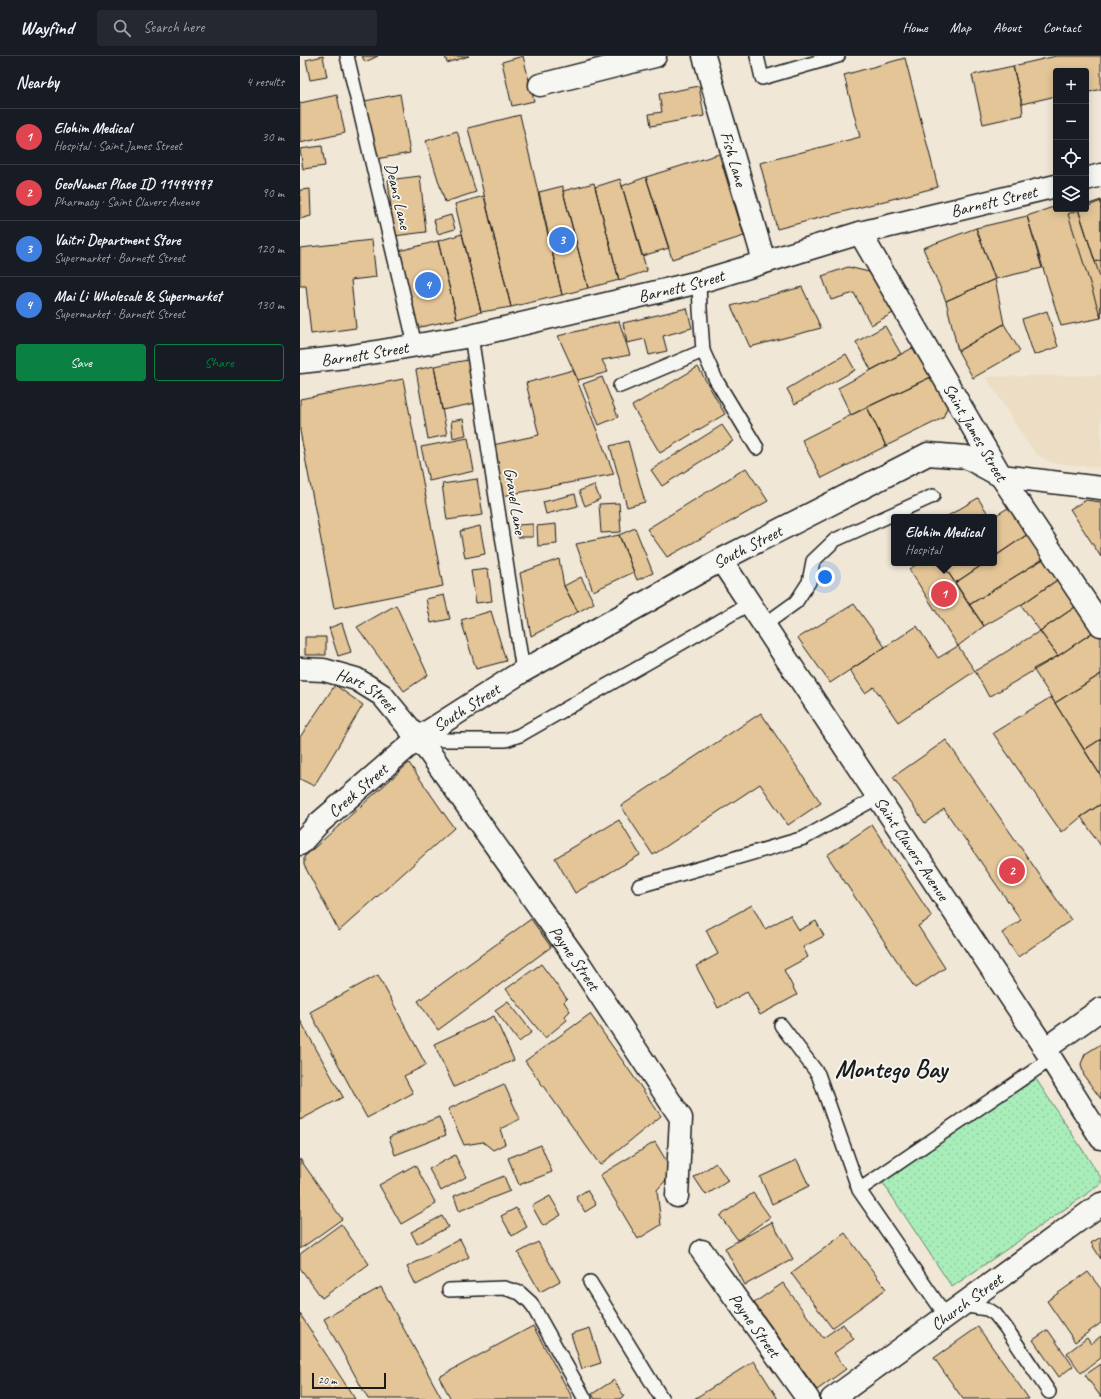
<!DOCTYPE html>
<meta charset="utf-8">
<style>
:root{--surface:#171b24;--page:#242831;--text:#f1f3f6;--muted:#9ea1a6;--line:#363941;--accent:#0b8043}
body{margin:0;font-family:Caveat,sans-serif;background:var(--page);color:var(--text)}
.controls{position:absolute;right:12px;top:12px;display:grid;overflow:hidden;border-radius:4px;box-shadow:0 2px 10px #0003}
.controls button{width:36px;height:36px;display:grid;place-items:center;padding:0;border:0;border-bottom:1px solid var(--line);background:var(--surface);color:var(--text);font:20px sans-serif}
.scale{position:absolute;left:12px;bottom:10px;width:74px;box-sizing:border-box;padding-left:4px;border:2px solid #1c1c1c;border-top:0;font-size:11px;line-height:14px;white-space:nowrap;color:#1c1c1c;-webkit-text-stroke:3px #f6f6f2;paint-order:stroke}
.you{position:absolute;left:525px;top:521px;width:14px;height:14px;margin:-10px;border:3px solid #fff;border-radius:50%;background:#1a73e8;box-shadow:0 0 0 6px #1a73e833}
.badge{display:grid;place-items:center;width:26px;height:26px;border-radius:50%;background:var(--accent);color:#fff;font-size:13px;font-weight:700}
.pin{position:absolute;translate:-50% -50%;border:2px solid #fff;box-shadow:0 1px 4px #0006}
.popup{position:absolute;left:591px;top:458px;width:106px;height:52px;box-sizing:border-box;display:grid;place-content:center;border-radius:4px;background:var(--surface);filter:drop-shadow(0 1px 3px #0005);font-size:13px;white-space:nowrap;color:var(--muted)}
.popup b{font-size:15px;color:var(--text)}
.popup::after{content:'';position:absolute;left:50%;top:100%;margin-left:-8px;border:8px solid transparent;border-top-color:var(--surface)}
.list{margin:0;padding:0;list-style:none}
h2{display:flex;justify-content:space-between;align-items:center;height:52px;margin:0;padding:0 16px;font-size:17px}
h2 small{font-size:13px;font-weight:400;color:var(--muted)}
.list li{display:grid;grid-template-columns:26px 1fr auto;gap:12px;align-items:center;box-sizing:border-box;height:56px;padding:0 16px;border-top:1px solid var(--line)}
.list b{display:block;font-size:15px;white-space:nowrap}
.list p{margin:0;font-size:13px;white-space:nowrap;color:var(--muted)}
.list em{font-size:13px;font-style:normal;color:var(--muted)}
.actions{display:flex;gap:8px;padding:12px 16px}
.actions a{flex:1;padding:9px 0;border:1px solid var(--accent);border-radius:4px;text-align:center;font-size:14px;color:var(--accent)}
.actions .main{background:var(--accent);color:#fff}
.icon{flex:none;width:22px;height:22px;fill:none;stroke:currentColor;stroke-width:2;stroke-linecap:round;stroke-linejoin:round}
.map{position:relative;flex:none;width:801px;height:1343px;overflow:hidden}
header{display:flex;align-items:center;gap:24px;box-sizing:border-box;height:56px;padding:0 20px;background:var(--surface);border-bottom:1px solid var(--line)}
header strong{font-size:19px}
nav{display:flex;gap:22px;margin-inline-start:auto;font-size:14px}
.search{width:280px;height:36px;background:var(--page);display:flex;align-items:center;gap:10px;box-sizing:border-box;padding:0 14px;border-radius:4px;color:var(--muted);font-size:15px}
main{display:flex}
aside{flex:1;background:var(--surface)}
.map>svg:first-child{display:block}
.built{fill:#ecddc4}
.grass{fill:url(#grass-dots);stroke:#62856b}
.building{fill:#e3c597;stroke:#1c1c1c}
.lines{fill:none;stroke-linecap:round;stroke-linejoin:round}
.service-casing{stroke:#1c1c1c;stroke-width:16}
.minor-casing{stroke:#1c1c1c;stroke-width:25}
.tertiary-casing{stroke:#1c1c1c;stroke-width:25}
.secondary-casing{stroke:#1c1c1c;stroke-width:25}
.service{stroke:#f6f6f2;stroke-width:13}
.minor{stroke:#f6f6f2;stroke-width:22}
.tertiary{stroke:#f6f6f2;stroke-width:22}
.secondary{stroke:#f6f6f2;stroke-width:22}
.labels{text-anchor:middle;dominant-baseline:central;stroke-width:3.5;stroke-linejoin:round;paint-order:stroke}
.street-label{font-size:17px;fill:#1c1c1c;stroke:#f6f6f2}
.town-label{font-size:25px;font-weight:bold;fill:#1c1c1c;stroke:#f6f6f2}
</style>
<header>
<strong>Wayfind</strong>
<div class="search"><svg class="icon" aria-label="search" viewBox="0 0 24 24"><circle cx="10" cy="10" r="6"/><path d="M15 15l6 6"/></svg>Search here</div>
<nav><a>Home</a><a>Map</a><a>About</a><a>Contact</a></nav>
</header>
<main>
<aside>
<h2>Nearby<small>4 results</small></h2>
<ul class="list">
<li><span class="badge" style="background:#e0444e">1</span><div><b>Elohim Medical</b><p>Hospital · Saint James Street</p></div><em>30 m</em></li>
<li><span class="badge" style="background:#e0444e">2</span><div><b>GeoNames Place ID 11494997</b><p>Pharmacy · Saint Clavers Avenue</p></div><em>90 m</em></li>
<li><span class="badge" style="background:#3f7fe0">3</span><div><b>Vaitri Department Store</b><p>Supermarket · Barnett Street</p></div><em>120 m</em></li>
<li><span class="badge" style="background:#3f7fe0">4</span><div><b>Mai Li Wholesale &amp; Supermarket</b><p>Supermarket · Barnett Street</p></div><em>130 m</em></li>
</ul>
<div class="actions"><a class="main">Save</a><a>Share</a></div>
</aside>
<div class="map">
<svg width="801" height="1343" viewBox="0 0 801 1343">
<defs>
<pattern id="grass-dots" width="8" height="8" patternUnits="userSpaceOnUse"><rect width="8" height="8" fill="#a9eeba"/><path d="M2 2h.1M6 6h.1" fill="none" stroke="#91cc9f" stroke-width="1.8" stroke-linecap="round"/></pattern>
</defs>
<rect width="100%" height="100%" fill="#f0e7d7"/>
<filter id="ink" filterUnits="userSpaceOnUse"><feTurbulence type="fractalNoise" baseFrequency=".025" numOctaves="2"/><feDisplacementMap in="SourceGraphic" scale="8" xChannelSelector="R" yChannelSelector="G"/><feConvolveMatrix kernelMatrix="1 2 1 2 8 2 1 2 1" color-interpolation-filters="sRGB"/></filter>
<g filter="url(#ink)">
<path class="built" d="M801,319V411L780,410L750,406L736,398L723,380L686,321Z"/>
<path class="grass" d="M736,1023L801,1122V1128L652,1231L581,1124Z"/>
<path class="building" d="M23,0L27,21L10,24L6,4Z
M62,0H78L65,6Z
M145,0H169L147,7Z
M223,0L234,45L212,50L202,6Z
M756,0H801V33L786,37V15H756V40L722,48L713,10Z
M605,2L638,131L477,173L460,107L560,81L544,19Z
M713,10L722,48L723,59L683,68L672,19Z
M399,30L404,60L351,70L349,58L362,56L359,38Z
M100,38L110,97L76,103L65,45Z
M37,39L45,77L0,87V47Z
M220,59L262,239L211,251L168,72Z
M157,75L176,136L145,146L126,85Z
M22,90L25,110L3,113L0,93Z
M419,98L444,180L372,203L346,121Z
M120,120L126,176L94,180L88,124Z
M346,121L369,192L342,200L322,130Z
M320,123L347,215L319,224L295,131Z
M294,127L319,224L288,232L263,135Z
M263,130V135L288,232L262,239L239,136Z
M10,133L11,160L0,163V134Z
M184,140L211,251L181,256L155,148Z
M801,144V204L795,206L778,153H786V149Z
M801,145V262L768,158L781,153H786V151Z
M756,150V153H778L801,224V262L761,270L727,160Z
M151,159L155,173L138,178L134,164Z
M727,160L742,212L695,223L676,172Z
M676,172L695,223L646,245L623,192Z
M162,178L181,256L157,263L138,185Z
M72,184L76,221L51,224L56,272L11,278L6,230H0V192Z
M138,185L157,263L116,272L99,195Z
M548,211L569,216L595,256L571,269L554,237L531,244L522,220Z
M695,223L704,268L658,295L646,245Z
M502,231L521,272L450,291L431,250Z
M387,252L392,272L363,280L367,295L349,299L345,283L327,287L323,267Z
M747,255L758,291L734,299L722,263Z
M319,265L330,299L302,304L308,316L278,324L258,280Z
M704,268L720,295L673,322L658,295Z
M585,270L601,298L571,314L556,286Z
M620,288L631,321L551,359L538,332Z
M546,298L555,314L495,348L487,333Z
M168,304L176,347L142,354L134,310Z
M134,310L147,379L128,383L116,314Z
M398,311L425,358L360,397L332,350Z
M273,314L314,418L202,440L193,389L239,379L226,327Z
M302,321L318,361L299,369L283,328Z
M631,321L648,349L643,362L586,390L567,351Z
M103,323L143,530L34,552L0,375V343Z
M567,351L586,390L522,422L502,384Z
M163,363L166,379L153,382L151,365Z
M422,369L433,385L362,430L351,414Z
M168,382L174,415L129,425L121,391Z
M328,385L345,446L327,451L310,390Z
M446,412L468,445L367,501L347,473Z
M177,423L183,459L147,464L142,428Z
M294,429L300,443L285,450L279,435Z
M275,438L278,450L246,458L243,446Z
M678,442L690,461H646Z
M786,444L801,446V501L770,453Z
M319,447L321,476L301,477L299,448Z
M713,449L731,476L694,501L693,461Z
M233,468V481H218V469Z
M256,468L257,488L238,490L237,470Z
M180,470L185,498L165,502L160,475Z
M335,472L353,517L337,524L319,479Z
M731,476L748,500L669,549L655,527L685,507H694V501Z
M319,479L334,516L293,535L276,488Z
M748,500L760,522L721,549L684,570L669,549Z
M259,503L264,530L278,556L231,580L220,517Z
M619,507H642L684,570L658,590L609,513Z
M642,507H685L655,527Z
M188,513L192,545L176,547L171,515Z
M281,521L294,547L278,556L264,530Z
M760,522L778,549L740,575L721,549Z
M144,539L150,563L131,567L126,543Z
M554,548L585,591L530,627L498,582Z
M96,549L128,619L104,635L57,571Z
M778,549L796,574L758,600L740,575Z
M191,555L206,605L176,613L161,564Z
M42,567L51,596L38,600L29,572Z
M617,570L638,602L658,590L675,615L598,666L574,631L565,637L550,614Z
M796,574L801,582V618L755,647L733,613L758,600Z
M740,575L758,600L689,641L675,615Z
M5,581H26V599H5Z
M801,618V683L784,694L755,647Z
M35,629L63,649L14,730L0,723V681Z
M751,641L801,720V748L781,761L762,777L693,677Z
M461,657L521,747L488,769L460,728L353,799L321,750Z
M801,683V716L799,717L784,694Z
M646,684L771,864L718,901L702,877L721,864L644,753L625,767L593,721Z
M109,707L154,772L39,875L4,809V801Z
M801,748V790L781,761Z
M319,764L340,799L275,837L255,802Z
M572,769L632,861L618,870L645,912L615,932L527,799Z
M452,849L465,873L490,859L499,874L516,865L524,880L503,891L508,901L484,914L497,939L460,959L447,936L418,952L396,910L418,898L406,874Z
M231,863L251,891L138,974L118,945Z
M241,908L267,943L264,946L270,955L265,960L267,964L245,982L206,933Z
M78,919L126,1009L104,1020L113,1037L67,1062L10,956Z
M208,945L232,976L219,986L195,954Z
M290,958L361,1060L300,1109L225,1005Z
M194,960L214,1004L154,1031L134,988Z
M0,964L43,1041L0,1064Z
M801,988V1043L784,1020L781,1008L785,998Z
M204,1028L220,1063L200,1073L205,1088L193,1094L183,1086L164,1089L148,1053Z
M139,1061L146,1079L95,1099L89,1081Z
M355,1086L373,1116L357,1134L361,1169L338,1183L300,1119Z
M241,1089L252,1116L219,1129L208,1102Z
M155,1099L166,1121L141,1135L129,1113Z
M0,1103L42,1163L0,1193Z
M497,1104L509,1130L472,1148L460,1121Z
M416,1107L428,1125L406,1139L394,1121Z
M115,1109L136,1148L101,1168L79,1129Z
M204,1120L210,1135L159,1155L154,1140Z
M287,1134L296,1149L285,1156L276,1141Z
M453,1137L470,1161L438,1184L420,1160Z
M250,1140L261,1159L243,1170L232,1150Z
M216,1152L227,1171L212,1180L201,1160Z
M142,1160L148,1171L117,1188L111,1176Z
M472,1166L493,1203L445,1229L425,1192Z
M41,1168L69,1208L22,1242L0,1212V1198Z
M545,1177L586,1233L532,1272L491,1217Z
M801,1181V1203L791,1187Z
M160,1183L169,1201L116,1229L107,1211Z
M238,1186L260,1225L240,1236L218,1197Z
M788,1216L801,1233V1267L775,1286L747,1245Z
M483,1227L523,1282L543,1268L554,1283L534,1297L546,1313L517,1334L454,1247Z
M81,1231L142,1343H68L24,1263Z
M0,1258L55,1343H0Z
M233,1270L273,1343H151L139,1321Z
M678,1271L729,1343H663L634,1302Z
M290,1272L301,1307L282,1313L271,1278Z
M748,1274L773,1310L759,1321L733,1284Z
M801,1280V1302L781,1317L767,1297L787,1282L791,1288Z
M454,1305L478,1343H394Z
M801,1308V1341L785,1319Z
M314,1324L324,1340L319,1343H295L292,1338Z"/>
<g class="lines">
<defs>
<path id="service" d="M47,0L115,289
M457,0L462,22L538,0
M399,226L400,253L403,295L416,324L457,392
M171,280L223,615
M320,330L403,295
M464,569L496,546L509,526L513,505L535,484L633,440
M120,682L146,684H206L220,679C296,635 374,593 450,547
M339,830L504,782L578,741
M481,969L518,1018L559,1134L646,1260
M559,1134L751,1003
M290,1226L362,1343
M149,1234L204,1232L220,1237L231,1247L285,1343
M661,1249L687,1253L695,1258L706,1272L749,1336"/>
<g id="minor">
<path id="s1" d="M404,0L464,205"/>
<path d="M240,29L355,0"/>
<path id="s2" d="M421,504L745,993L801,1082"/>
<path id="s3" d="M0,613L24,614L56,623L82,639L129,696L281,910L381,1062L377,1140"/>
<path d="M745,993L801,953"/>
<path id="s4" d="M402,1195L508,1343"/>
</g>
<g id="tertiary">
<path id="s5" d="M532,1343L801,1148"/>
</g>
<g id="secondary">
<path d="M786,123L801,119"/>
<path id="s6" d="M560,177L701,420L801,569"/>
<path id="s7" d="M0,306L46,301L171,280L399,226L560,177L756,130"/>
<path id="s8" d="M0,788L18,768L118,682L223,615L421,504L628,398L666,401L701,420L801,432"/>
</g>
</defs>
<use href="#service" class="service-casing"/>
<use href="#minor" class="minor-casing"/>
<use href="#tertiary" class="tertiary-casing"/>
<use href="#secondary" class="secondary-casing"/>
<use href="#service" class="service"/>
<use href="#minor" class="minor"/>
<use href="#tertiary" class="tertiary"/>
<use href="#secondary" class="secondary"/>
</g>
</g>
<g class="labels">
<g class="street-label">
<text stroke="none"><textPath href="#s1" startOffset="107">Fish Lane</textPath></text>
<text transform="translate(98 140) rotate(77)">Deans Lane</text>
<text stroke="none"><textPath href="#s7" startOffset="713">Barnett Street</textPath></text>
<text stroke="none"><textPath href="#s7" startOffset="389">Barnett Street</textPath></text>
<text stroke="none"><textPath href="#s7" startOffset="65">Barnett Street</textPath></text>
<text stroke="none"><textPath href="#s6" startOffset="230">Saint James Street</textPath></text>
<text transform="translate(215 445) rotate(81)">Gravel Lane</text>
<text stroke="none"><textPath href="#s8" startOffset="540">South Street</textPath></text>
<text stroke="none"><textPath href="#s3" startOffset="72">Hart Street</textPath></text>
<text stroke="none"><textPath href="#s8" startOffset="216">South Street</textPath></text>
<text stroke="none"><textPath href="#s8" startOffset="79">Creek Street</textPath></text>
<text stroke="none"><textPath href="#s2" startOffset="346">Saint Clavers Avenue</textPath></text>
<text stroke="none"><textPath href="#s3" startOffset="414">Payne Street</textPath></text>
<text stroke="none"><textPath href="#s5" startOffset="166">Church Street</textPath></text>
<text stroke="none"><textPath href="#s4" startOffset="91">Payne Street</textPath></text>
</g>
<g class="town-label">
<text x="591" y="1013">Montego Bay</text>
</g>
</g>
</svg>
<div class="controls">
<button>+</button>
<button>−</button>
<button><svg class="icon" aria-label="locate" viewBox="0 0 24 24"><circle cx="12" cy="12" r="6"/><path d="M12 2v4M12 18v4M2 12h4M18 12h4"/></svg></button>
<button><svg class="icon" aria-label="layers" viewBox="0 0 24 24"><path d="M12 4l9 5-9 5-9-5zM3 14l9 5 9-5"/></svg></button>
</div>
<div class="scale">20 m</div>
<div class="you"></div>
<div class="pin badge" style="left:644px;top:538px;background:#e0444e">1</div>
<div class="popup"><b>Elohim Medical</b>Hospital</div>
<div class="pin badge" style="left:712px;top:815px;background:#e0444e">2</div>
<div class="pin badge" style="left:262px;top:184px;background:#3f7fe0">3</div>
<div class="pin badge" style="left:128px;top:229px;background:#3f7fe0">4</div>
</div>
</main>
